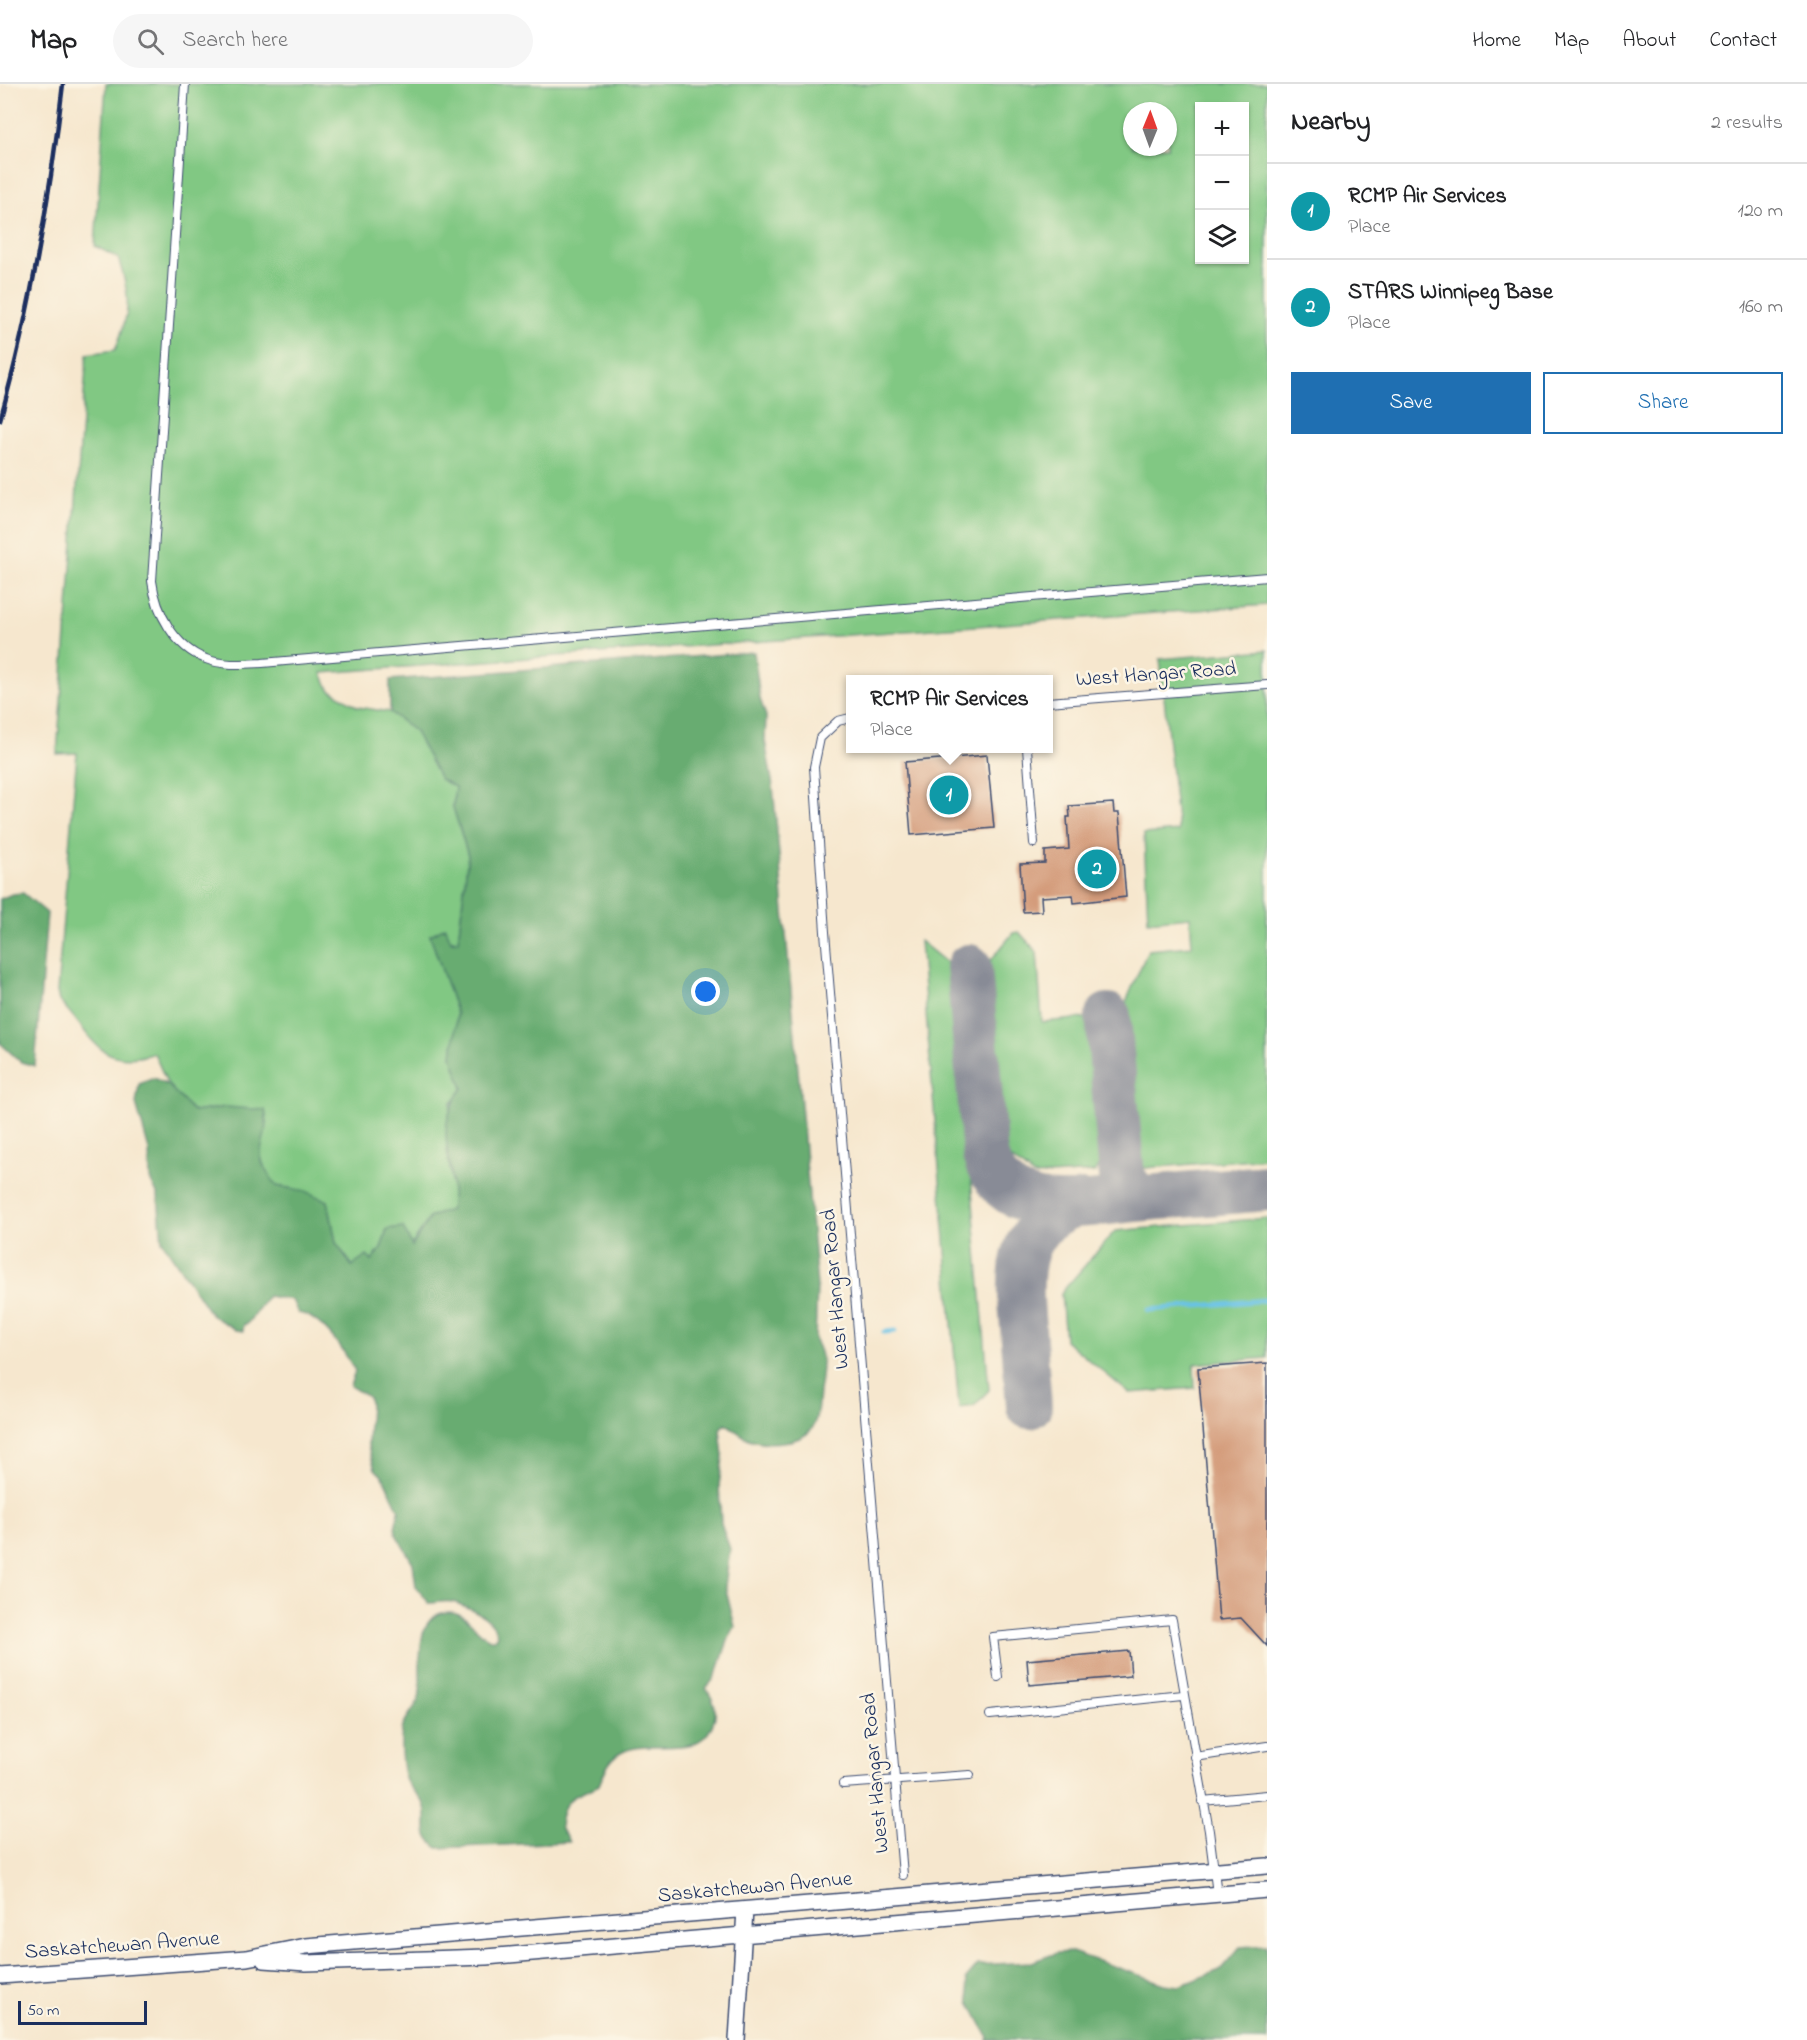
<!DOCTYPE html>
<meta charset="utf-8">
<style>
:root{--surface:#fff;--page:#f6f6f6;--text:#202124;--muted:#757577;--line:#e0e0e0;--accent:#1f6fb2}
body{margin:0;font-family:"Indie Flower",sans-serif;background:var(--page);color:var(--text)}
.controls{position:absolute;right:18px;top:18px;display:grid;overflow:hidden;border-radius:0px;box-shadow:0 2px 4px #0004}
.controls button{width:54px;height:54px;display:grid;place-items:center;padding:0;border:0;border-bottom:2px solid var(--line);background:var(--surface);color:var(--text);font:30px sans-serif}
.compass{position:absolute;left:1123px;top:18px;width:54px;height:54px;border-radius:50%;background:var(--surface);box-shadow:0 2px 4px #0004;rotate:1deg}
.scale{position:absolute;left:18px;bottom:15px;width:129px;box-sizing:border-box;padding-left:6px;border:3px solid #1b2f5e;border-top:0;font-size:16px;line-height:21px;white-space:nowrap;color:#1b2f5e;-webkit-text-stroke:4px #fcf5e5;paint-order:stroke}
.you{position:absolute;left:706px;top:908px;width:21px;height:21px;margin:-15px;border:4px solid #fff;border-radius:50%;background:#1a73e8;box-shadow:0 0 0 9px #1a73e833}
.badge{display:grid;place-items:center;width:39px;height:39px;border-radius:50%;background:var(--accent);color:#fff;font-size:20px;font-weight:700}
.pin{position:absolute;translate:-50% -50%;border:3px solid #fff;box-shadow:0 2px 6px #0006}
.popup{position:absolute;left:846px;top:591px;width:207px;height:78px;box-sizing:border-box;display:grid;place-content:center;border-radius:0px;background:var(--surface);filter:drop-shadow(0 2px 4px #0005);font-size:20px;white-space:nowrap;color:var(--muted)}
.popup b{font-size:22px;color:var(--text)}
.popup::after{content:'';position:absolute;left:50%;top:100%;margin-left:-12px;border:12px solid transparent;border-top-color:var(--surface)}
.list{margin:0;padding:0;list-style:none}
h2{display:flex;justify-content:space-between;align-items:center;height:78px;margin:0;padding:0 24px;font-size:26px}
h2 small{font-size:20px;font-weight:400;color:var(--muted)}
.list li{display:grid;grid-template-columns:39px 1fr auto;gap:18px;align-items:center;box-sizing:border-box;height:96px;padding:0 24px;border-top:2px solid var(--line)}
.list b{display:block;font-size:22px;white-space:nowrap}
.list p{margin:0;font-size:20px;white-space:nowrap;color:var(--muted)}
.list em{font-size:20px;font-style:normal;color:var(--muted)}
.actions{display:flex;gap:12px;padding:18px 24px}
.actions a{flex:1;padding:14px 0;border:2px solid var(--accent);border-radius:0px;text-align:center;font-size:21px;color:var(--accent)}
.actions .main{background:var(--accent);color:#fff}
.icon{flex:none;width:33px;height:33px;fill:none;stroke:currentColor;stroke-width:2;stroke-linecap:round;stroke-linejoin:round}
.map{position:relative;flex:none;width:1267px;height:1956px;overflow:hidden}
header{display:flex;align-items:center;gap:36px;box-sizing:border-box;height:84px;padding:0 30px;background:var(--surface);border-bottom:2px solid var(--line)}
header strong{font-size:28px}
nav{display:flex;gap:33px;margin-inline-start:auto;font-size:21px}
.search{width:420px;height:54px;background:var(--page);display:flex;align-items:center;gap:15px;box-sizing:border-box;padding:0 21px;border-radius:33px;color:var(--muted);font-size:22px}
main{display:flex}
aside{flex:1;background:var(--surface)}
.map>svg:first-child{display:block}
.green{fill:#81c883;stroke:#4e7c70;stroke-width:1.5;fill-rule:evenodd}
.forest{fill:#68ac71;stroke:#426e68;stroke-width:1.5}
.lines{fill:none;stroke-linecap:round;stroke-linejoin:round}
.stream{stroke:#67c2e5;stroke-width:5}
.taxiway{stroke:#888b96;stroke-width:46}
.building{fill:#d49c7b}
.lane-casing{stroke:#3c4b6f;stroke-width:10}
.street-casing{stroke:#3c4b6f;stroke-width:18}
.lane{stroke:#fff;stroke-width:8}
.street{stroke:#fff;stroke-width:15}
.rail{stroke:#1b2f5e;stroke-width:4.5}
.labels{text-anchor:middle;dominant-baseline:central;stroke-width:5;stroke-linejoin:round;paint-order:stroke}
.street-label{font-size:21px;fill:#1b2f5e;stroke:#fcf5e5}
</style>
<header>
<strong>Map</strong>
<div class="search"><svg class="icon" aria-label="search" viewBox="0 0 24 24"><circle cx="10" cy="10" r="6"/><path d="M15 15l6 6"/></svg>Search here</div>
<nav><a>Home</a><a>Map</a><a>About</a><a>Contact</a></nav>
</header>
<main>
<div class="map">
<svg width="1267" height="1956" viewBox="0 0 1267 1956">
<rect width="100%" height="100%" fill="#fcf5e5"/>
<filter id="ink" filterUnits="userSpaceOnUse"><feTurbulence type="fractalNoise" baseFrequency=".0167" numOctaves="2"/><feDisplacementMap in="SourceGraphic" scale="12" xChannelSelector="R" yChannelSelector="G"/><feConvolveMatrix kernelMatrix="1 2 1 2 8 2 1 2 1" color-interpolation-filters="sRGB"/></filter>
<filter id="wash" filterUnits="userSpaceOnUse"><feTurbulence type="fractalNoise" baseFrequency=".008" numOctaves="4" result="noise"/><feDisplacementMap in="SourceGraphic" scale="24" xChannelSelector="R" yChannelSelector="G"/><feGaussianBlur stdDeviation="1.35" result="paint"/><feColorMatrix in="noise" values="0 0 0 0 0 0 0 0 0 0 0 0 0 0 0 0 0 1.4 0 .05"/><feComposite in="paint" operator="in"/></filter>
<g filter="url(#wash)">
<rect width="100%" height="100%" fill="#f6e7ce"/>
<path class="green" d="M106,0H1267V521L322,589L329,605L358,623L390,628L415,648L455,703L453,723L468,771L458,857L430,851L457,930L452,973L463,1004L451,1020L447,1067L454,1109L450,1126L430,1133L411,1162L387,1145L381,1165L372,1177L353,1182L336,1159L328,1117L305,1107L277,1102C256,1077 259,1068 267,1038L226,1023L194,1028L168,1001L154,969C97,988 92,948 59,917L57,908L77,669L57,670L87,270L115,266C131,227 131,213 118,174L95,162ZM1200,22H1244V176H1200ZM1132,27H1168V63H1132Z
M1267,566V1074L1145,1084L1131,1071L1120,932L1148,866L1192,862L1190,833L1148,837L1144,750L1178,747L1160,575Z
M1019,848L1037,868L1042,938L1096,933L1107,1073L1095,1088L1034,1092L1001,1067L986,882L1013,849Z
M920,857L953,884L989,1306L974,1322L959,1324Z
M1267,1134V1274L1194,1280L1195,1304L1129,1309L1065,1256L1061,1209L1115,1147Z"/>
<path class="forest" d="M754,568L760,615L766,632L765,657L773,702L817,1202L815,1257C825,1273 822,1289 819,1307C818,1318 818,1333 813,1343C803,1360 768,1361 752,1356C742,1353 734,1344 725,1339L720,1345L723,1373L719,1401L721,1439L730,1465L725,1502L735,1543C722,1561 723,1589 706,1604C714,1617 719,1627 712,1642C697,1678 647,1652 619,1670C608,1677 604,1689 599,1701C574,1714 563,1710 560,1743L569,1758L438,1764C419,1750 429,1742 425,1723C422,1711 411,1707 406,1697C401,1685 400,1659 402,1647C404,1632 418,1624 420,1610C422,1585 411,1529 449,1528C468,1528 474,1548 490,1555H494L497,1551C495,1534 468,1523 453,1518C445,1516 437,1519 429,1519L416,1503L413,1479L397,1452L395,1444L399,1426L383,1393L375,1385L368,1362L370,1318L368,1313L350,1302L355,1287C344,1266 321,1232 298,1229L292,1216L268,1212L247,1240H244L243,1247L236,1246L211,1231L162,1157L158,1112L150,1095L149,1066L136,1020L139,1000L154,994L168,1001L194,1028L226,1023L265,1026C273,1061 244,1063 277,1102L305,1107L328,1117L336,1159L352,1182L367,1172L372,1177L381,1165L387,1145L403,1143L412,1162L430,1133L450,1126C461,1077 427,1052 463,1004L452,973L457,930L430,851L445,843L451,857H458L468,771L453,723L455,703L440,695L415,648L390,628V596Z
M23,809L47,829L35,982L21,978L0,959V815L12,810Z
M1267,1861V1956H987L988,1952L970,1918L966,1895L978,1881L1031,1878L1057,1869L1072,1868L1165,1900L1179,1902L1220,1886L1240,1863Z"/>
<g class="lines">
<path class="stream" d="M1149,1226L1267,1216
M884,1248L895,1247"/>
<path class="taxiway" d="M969,883L985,1071C1005,1142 1091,1118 1146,1114L1134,1110L1122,1093L1108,932
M1146,1114L1267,1104
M1029,1322C1027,1296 1025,1270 1023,1244C1018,1186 1016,1138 1082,1119"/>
</g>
<g id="blocks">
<path class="building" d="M987,671L994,744L911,751L905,678Z
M1113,719L1114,729H1119L1126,813L1074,819L1073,811L1041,813L1042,827L1023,828L1020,780L1045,779V767L1069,765L1067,733H1070L1069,722Z
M1267,1279V1562L1241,1534L1219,1536L1198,1284Z
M1129,1567L1131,1592L1029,1601L1027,1576Z"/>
</g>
</g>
<g filter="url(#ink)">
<use href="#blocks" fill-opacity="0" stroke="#3c4b6f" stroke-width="1.5"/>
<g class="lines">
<defs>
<path id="lane" d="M185,0L152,497C156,528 174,563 206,575C223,582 244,580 262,579L1267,493
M1048,618L1267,601
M850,634L838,637L820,654L814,683L825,848L903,1791
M1027,664L1034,759
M998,1593L993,1553L1172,1536L1209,1747L1217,1810
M990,1631L1183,1611
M1195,1673L1267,1662
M843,1700L970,1691
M1202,1717L1267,1711"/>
<path id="street" d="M264,1876L306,1879L486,1873L1267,1806
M0,1892L247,1874L306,1862L1267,1782
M737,1956L745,1826"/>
</defs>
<use href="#lane" class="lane-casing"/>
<use href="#street" class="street-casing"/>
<use href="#lane" class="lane"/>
<use href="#street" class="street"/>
<path class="rail" d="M0,336C31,226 50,113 63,0"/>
</g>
</g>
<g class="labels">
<g class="street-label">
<text transform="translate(1156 591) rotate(-4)">West Hangar Road</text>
<text transform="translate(836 1205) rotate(-95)">West Hangar Road</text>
<text transform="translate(876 1689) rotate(-95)">West Hangar Road</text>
<text transform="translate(755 1804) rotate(-5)">Saskatchewan Avenue</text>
<text transform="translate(122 1862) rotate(-4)">Saskatchewan Avenue</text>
</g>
</g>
</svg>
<div class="controls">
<button>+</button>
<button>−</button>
<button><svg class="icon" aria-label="layers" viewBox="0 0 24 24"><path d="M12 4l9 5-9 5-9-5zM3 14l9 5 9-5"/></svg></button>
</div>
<svg class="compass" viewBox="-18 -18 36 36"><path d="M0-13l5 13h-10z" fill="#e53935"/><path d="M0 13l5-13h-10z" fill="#757577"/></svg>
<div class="scale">50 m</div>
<div class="you"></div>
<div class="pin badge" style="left:949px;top:711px;background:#0f9aa8">1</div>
<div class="popup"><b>RCMP Air Services</b>Place</div>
<div class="pin badge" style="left:1097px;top:785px;background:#0f9aa8">2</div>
</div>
<aside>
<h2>Nearby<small>2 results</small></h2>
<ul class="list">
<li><span class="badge" style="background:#0f9aa8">1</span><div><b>RCMP Air Services</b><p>Place</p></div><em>120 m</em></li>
<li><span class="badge" style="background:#0f9aa8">2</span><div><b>STARS Winnipeg Base</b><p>Place</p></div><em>160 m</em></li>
</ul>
<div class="actions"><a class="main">Save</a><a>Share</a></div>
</aside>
</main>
